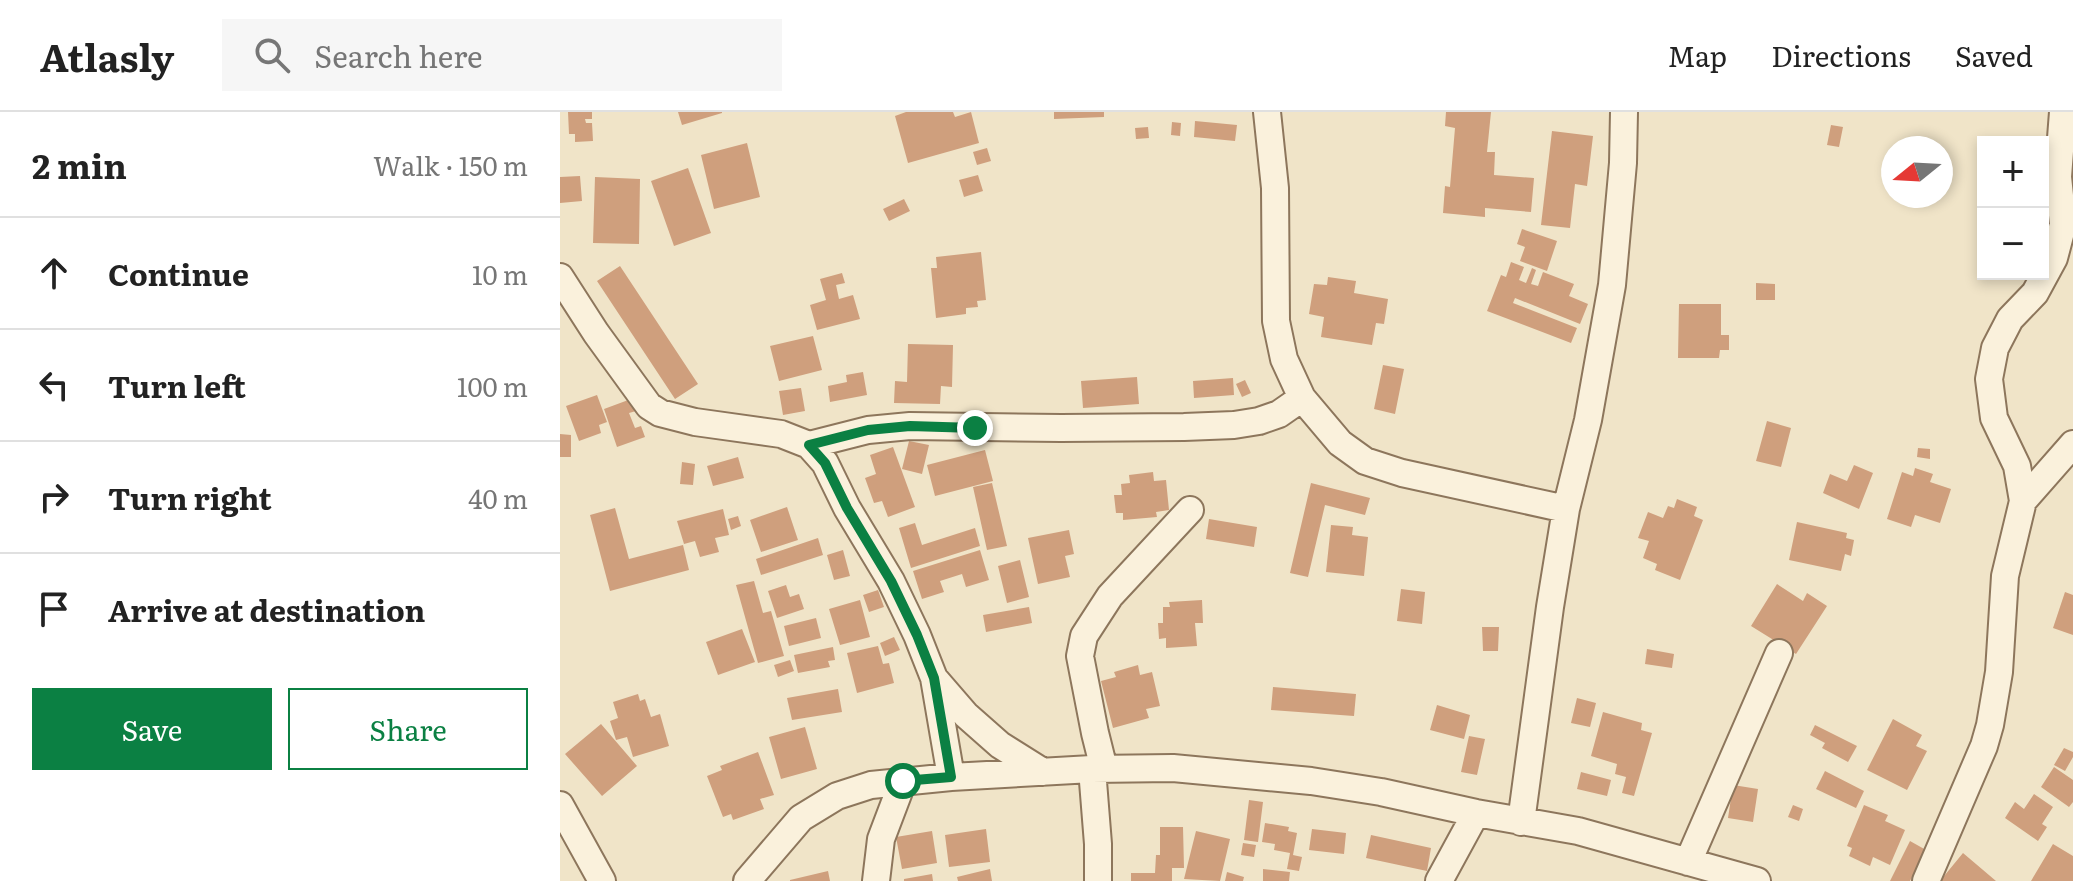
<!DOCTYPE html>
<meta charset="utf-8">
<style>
:root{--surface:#fff;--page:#f6f6f6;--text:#222;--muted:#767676;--line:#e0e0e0;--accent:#0b8043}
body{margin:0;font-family:Literata,serif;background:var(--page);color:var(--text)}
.controls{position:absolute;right:24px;top:24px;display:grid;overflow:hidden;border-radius:0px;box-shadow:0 4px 12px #0003}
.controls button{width:72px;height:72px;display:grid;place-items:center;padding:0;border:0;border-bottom:2px solid var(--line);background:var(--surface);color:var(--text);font:40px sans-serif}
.compass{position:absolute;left:1321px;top:24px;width:72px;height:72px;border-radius:50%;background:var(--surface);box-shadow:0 4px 12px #0003;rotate:252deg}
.stop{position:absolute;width:24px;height:24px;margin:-18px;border:6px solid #0b8043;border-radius:50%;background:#fff}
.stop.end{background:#0b8043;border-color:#fff;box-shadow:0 2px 8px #0008}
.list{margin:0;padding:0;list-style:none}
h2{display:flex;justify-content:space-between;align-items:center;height:104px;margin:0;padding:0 32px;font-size:34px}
h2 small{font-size:26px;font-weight:400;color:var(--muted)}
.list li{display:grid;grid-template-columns:52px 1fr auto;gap:24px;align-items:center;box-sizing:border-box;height:112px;padding:0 32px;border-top:2px solid var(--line)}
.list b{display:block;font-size:30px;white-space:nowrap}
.list em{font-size:26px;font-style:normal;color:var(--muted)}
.actions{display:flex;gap:16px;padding:24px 32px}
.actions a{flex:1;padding:18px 0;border:2px solid var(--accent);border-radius:0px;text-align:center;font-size:28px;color:var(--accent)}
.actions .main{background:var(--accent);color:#fff}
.icon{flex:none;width:44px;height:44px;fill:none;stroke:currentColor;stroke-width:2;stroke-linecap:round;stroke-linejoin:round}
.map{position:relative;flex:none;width:1513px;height:769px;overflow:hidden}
header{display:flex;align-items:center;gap:48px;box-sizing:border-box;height:112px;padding:0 40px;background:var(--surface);border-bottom:2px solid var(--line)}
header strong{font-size:38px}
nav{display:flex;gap:44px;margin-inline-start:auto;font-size:28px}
.search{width:560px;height:72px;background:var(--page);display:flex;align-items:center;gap:20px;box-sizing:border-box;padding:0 28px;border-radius:0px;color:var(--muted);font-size:30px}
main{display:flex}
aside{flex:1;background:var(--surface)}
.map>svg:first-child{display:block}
.building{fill:#cf9f7d}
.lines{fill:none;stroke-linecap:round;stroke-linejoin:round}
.minor-casing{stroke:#8d765c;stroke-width:30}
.minor{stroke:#faf1dc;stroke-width:26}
.route{stroke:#0b8043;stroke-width:10}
</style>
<header>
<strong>Atlasly</strong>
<div class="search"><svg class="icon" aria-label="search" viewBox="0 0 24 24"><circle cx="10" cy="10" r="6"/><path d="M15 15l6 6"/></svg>Search here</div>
<nav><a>Map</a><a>Directions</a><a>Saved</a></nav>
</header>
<main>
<aside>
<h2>2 min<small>Walk · 150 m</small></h2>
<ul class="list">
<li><svg class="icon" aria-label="ahead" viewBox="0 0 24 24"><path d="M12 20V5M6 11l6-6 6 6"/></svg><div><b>Continue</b></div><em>10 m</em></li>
<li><svg class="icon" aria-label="left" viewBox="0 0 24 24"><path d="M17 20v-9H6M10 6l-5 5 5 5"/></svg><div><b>Turn left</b></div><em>100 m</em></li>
<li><svg class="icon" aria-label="right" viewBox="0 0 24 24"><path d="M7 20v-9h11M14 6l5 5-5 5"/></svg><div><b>Turn right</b></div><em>40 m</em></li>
<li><svg class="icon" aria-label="arrive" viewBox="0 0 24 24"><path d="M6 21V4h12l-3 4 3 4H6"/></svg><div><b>Arrive at destination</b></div></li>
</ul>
<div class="actions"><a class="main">Save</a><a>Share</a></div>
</aside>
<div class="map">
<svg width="1513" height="769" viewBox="0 0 1513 769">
<rect width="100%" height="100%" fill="#f0e4c8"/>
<path class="building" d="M8,0H32V7H25L26,11H32L33,29L15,30V22H9Z
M118,0H162V1L122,13Z
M346,0H393L395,5L411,0L419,31L348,51L335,4Z
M494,0H544V5L494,7Z
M886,0H931L927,40H935L934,63L974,66L971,100L925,96V105L883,101L885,74L890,75L895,16L885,14Z
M635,9L677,13L675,29L634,25Z
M612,10L621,11L620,24L611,23Z
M1271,13L1283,15L1279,35L1267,33Z
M588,15L589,26L576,27L575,16Z
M992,19L1033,24L1027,74L1015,72L1010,116L981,113Z
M187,31L200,85L154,97L141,43Z
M427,36L431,49L417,53L413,40Z
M128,56L151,121L114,134L91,69Z
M418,63L423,79L404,85L399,68Z
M20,64L22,89L0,91V65Z
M35,65L80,67L79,132L33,131Z
M344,87L350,99L329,109L323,97Z
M962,117L997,129L987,159L960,149L965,135L957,132Z
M421,140L426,188L417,189L418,195L406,196V202L376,206L371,156H377L376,145Z
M951,150L964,155L959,168L966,171L972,156L976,158L971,172L978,174L983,160L1014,172L1009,184L1028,192L1020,212L955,186L953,191L1017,216L1011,231L927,199L941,163L946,165Z
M60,154L138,272L115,287L37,169Z
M282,161L285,171L276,173L279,187L293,183L300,207L257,218L250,193L266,188L260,167Z
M768,165L796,169L794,181L828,187L824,212L816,211L812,233L761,225L764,205L749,202L754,172L767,173Z
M1196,171L1215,172V188H1196Z
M1119,192H1161V223H1169V238H1160L1159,246H1118Z
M253,224L262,258L219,269L210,234Z
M348,232L393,233L392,275L381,274L380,292L334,291L335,269L347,270Z
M823,253L844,257L835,302L814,297Z
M303,260L307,283L270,290L268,274L287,270L286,263Z
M577,265L579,292L523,296L521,269Z
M673,266L674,283L634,286L633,269Z
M685,268L691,281L682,285L676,272Z
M241,276L245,299L223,303L219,279Z
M37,283L47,310L39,313L41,321L19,329L6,294Z
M71,287L76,299L69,301L75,316L81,314L85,325L57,335L44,297Z
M1207,309L1231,316L1221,355L1196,349Z
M0,322L11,323V345H0Z
M349,329L369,333L362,362L342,357Z
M333,335L355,395L328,405L322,389L314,391L305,366L316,362L310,343Z
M1358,336L1370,337V347L1357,345Z
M425,338L433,369L375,384L367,353Z
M178,345L184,366L153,374L147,354Z
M122,350L135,352L133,373L120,372Z
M1294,353L1313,361L1299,397L1263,381L1270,362L1287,369Z
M1355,356L1373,362L1370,370L1391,377L1380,411L1355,403L1351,415L1327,407L1342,360L1353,364Z
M593,360L594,369L606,368L609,398L596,400L597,405L563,408V401H556L554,383H562L561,372L570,371L569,363Z
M432,371L447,434L427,438L413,375Z
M751,371L810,386L805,403L765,393L748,465L730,461Z
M1117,387L1137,395L1134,404L1143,408L1120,468L1095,458L1097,452L1083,446L1089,429L1078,426L1088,400L1103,406L1108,394L1114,396Z
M227,395L238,428L201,440L190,408Z
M55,396L69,447L123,433L129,458L50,479L30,403Z
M163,397L169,423L155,426L159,440L140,445L135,429L124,432L117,409Z
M178,404L181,414L171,418L168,407Z
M649,407L697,415L694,435L646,427Z
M1237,410L1287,421L1286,426L1294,428L1291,444L1285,442L1281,459L1229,448Z
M355,411L362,433L415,416L420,434L351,456L339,416Z
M771,413L793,415L792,423L808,425L804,464L766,460Z
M509,418L514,442L505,444L510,465L478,472L468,426Z
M258,426L263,443L201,463L196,447Z
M283,438L290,464L274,468L267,443Z
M420,438L429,468L406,475L402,462L380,469L384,480L362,487L353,459Z
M460,448L469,485L447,491L438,454Z
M194,469L203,501L211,499L224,544L198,551L176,473Z
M1217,472L1243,489L1247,481L1267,494L1236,542L1191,514Z
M226,473L230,485L239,482L244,497L217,506L208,479Z
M841,477L865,480L862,512L837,509Z
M318,478L324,495L309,500L303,483Z
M1505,480L1513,483V523L1493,516Z
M300,488L310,525L280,533L269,497Z
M642,488L643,511H635L637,534L606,536V526L599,527L598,511H603V495H610L609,490Z
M469,495L472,511L426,520L423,503Z
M256,506L261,526L229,534L224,514Z
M922,515H939L938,539H923Z
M182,517L195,550L158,563L146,530Z
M334,525L340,538L325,544L320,531Z
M318,534L323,552L329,551L334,571L297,581L287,541Z
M273,535L275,548L268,549L270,555L238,561L234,543Z
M1087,537L1114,542L1112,556L1085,552Z
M230,548L234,559L218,565L214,553Z
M578,553L580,563L592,560L600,594L586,597L589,606L553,616L541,569L556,565L554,560Z
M713,575L796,582L794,604L711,598Z
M278,577L282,600L232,608L227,586Z
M78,582L80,589L85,587L91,605L100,602L109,634L73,645L67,625L56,628L50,609L58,606L53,590Z
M1017,586L1036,591L1030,615L1011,611Z
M877,593L910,603L904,627L870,618Z
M1043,600L1082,611L1081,618L1092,621L1074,684L1062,681L1066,665L1055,662L1057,652L1031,644Z
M1333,607L1362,623L1356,634L1367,639L1347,678L1307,658Z
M41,612L77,654L42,684L5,642Z
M1255,613L1297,634L1288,650L1262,636L1265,631L1250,623Z
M245,615L257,657L221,667L209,625Z
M909,624L925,627L917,663L901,660Z
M1504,636L1513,640V645L1505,659L1494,653Z
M198,640L214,683L200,687L204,697L173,708L171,702L163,705L147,664L162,658L160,654Z
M1494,655L1513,668V690L1509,695L1481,675Z
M1265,659L1304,679L1296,696L1256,677Z
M1021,660L1051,668L1047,684L1017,677Z
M1173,673L1198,677L1193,710L1168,706Z
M1474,682L1493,695L1482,712L1487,715L1478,729L1445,706L1455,690L1464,697Z
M689,688L703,690L698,730L684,728Z
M1233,693L1243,697L1239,709L1228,705Z
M1304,693L1328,703L1325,709L1345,718L1330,753L1313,745L1310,754L1289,744L1292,736L1287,734Z
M705,711L729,715L728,719L737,721L733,743L742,745L739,759L727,757L730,741L714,738L715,732L702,730Z
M600,715H623L624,756H612V769H571V761H595L596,743H600Z
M426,717L430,750L389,755L385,723Z
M752,717L786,721L784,742L749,738Z
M372,719L377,751L342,757L336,725Z
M636,719L670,727L660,769L624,767Z
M811,723L871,736L867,759L806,746Z
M1350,729L1366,738L1350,769H1330Z
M683,731L696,733L694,745L681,743Z
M1493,732L1513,744V769H1471Z
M1403,741L1436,769H1380Z
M430,757L432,769H398L397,765Z
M703,757L730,760L729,769H703Z
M268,759L270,769H230V768Z
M667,760L684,765L683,769H665Z
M372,762L373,769H344V767Z"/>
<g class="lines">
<defs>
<path id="minor" d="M707,0L715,76L716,209L724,247L742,286L780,331L805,349L842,361L1006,397
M0,165L36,221L89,294L100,301L135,310L221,322L249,333L265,351L287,396L331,469L357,523L374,566L406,603L440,633L483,660
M249,333L308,318L350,314L501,316L624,315L674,313L699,309L719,302L742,286
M1463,389L1513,332
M374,566L391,665
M532,657L538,732V769
M544,657L535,621L520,544L524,524L550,484L630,398
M0,693L42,769
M961,710L990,495L1006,397L1028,308L1052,173L1063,51L1064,0
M1128,750L1219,541
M187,769L241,706L277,684L311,673L391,665L532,657L613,656L751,669L821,680L916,701L1018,719L1197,769
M316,769L321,727L343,669
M879,769L916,701
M1366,769L1424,634L1430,613L1439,560L1445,464L1463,389L1457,354L1434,306L1429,267L1435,236L1450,207L1475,181L1494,146L1503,112L1498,65L1503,0"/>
</defs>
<use href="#minor" class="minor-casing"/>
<use href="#minor" class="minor"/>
</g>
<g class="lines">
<path class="route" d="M343,669L391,665L374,566L357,523L331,469L287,396L265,351L249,333L308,318L350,314L415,316"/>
</g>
</svg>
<div class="controls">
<button>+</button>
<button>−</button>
</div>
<svg class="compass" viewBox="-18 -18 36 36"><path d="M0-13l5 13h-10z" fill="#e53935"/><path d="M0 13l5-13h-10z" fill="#767676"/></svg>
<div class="stop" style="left:343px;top:669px"></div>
<div class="stop end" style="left:415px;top:316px"></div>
</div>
</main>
